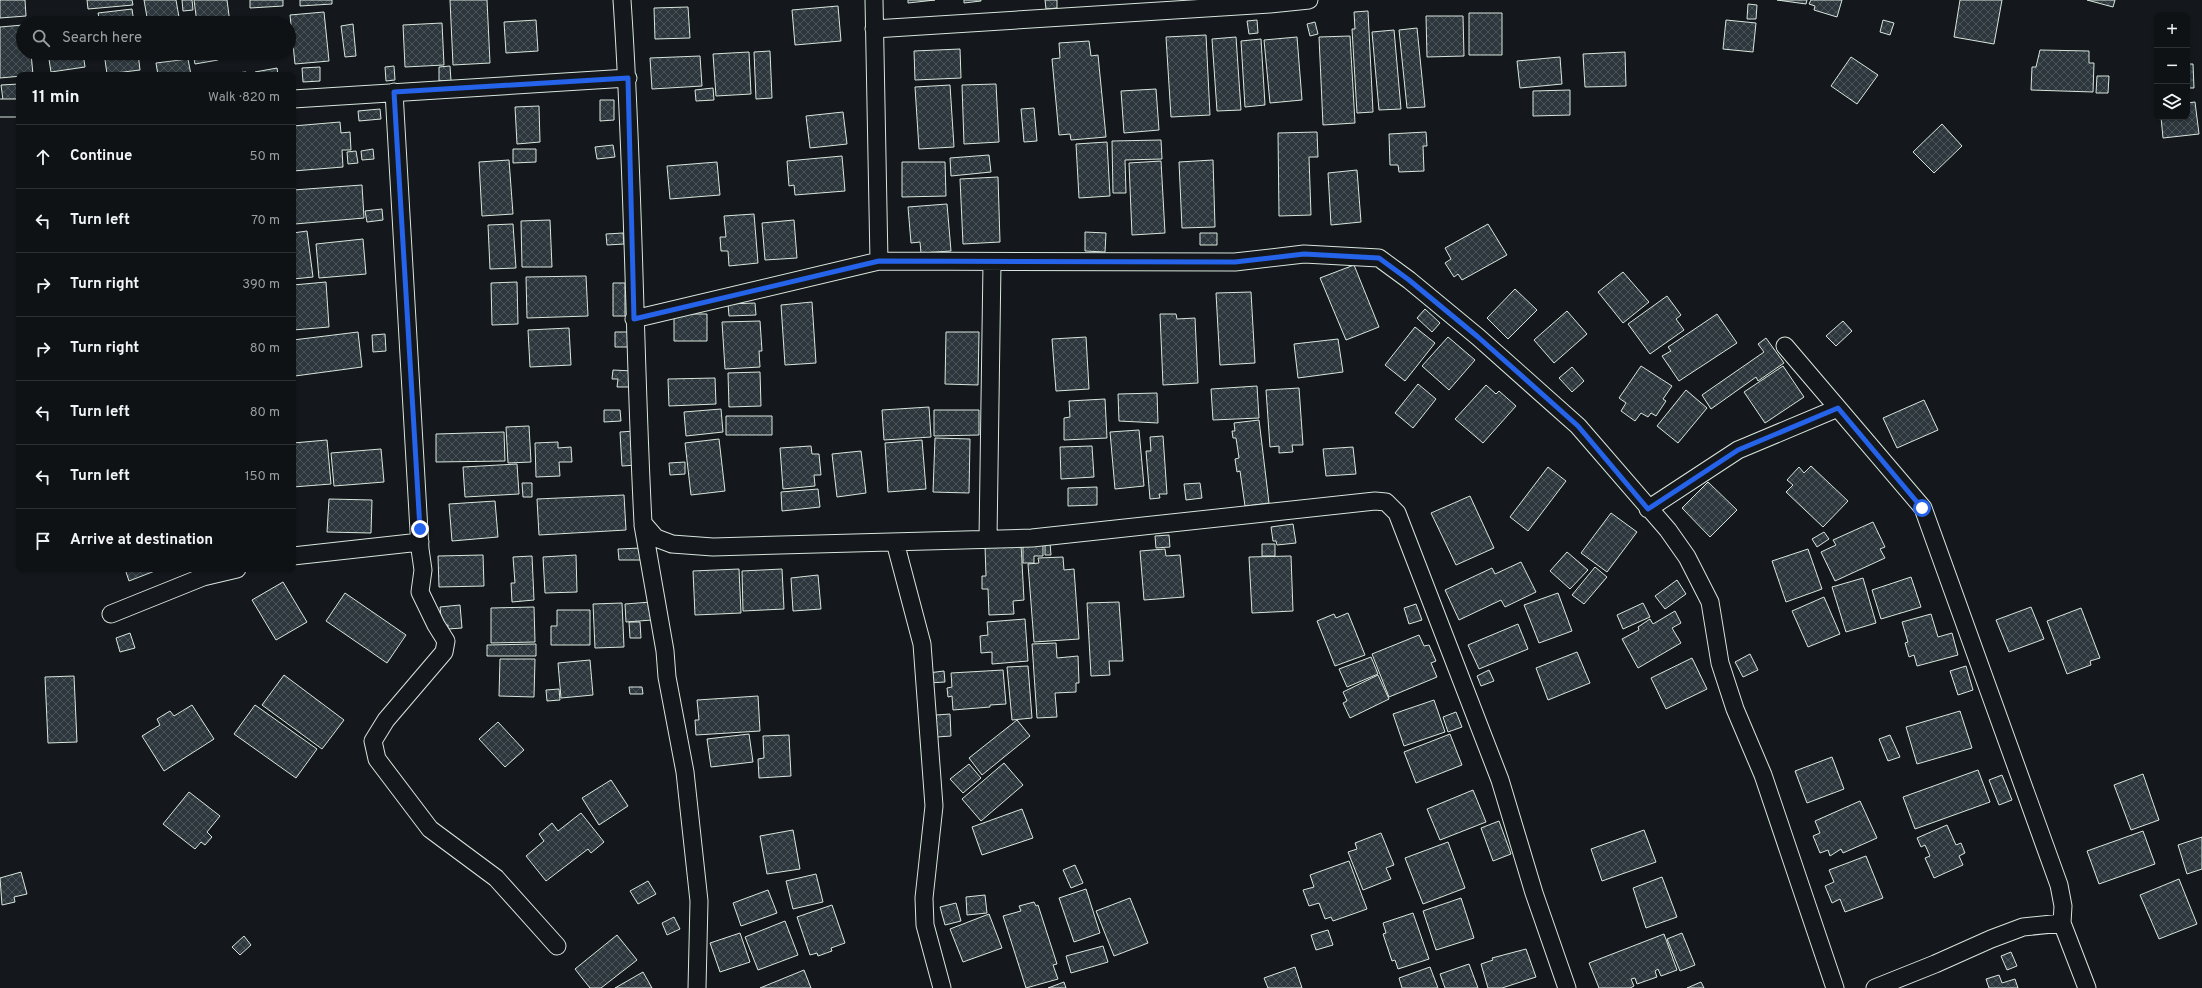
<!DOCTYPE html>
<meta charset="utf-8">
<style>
:root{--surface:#0f1215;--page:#1d2022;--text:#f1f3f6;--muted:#9b9ea0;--line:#2f3234}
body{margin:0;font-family:Overpass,sans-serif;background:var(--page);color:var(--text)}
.controls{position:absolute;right:12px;top:12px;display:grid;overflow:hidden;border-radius:8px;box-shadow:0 1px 3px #0004}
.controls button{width:36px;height:36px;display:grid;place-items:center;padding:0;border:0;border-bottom:1px solid var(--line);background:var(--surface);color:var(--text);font:20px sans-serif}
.stop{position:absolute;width:12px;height:12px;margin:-9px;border:3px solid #2563eb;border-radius:50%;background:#fff}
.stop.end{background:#2563eb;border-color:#fff;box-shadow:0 1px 4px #0008}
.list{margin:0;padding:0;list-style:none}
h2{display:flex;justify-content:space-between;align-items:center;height:52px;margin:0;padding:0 16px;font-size:17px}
h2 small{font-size:13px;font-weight:400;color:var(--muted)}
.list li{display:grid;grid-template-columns:26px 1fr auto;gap:12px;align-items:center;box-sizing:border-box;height:64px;padding:0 16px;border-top:1px solid var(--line)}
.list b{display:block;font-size:15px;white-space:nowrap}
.list em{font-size:13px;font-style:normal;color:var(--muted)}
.icon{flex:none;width:22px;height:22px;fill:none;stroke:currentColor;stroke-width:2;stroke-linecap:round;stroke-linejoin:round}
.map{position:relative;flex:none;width:2202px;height:988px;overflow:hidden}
.search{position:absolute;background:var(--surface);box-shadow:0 1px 3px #0004;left:16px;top:16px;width:280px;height:44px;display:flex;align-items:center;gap:10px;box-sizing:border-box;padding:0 14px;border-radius:22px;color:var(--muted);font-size:15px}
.panel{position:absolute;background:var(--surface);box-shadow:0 1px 3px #0004;left:16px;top:72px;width:280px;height:500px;border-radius:8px}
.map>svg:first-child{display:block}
.building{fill:url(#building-cross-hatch);stroke:#d8e6dc}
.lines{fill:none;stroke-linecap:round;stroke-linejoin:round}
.street-casing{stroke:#d8e6dc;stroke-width:19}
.street{stroke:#14181c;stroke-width:17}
.route{stroke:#2563eb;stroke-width:5}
</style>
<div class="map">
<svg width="2202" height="988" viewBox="0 0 2202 988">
<defs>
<pattern id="building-cross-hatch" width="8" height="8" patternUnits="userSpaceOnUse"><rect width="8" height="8" fill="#2c363c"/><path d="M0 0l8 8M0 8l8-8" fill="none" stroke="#4a5358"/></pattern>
</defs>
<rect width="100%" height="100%" fill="#14181c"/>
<path class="building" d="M0,0H25L26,16L0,18Z
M87,0H132L133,5L88,9Z
M144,0H176L180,23H148Z
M182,0H192L193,10L183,11Z
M194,0H227L230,23H197Z
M250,0H283V6L250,8Z
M300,0H332V4L300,6Z
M450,0H487L490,63L453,65Z
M908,0H935L908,3Z
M964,0H981V1L964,3Z
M1045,0H1057V8L1046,9Z
M1777,0H1807L1806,4Z
M1811,0H1842L1837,17L1814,10L1815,6L1809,4Z
M1960,0H2002L1994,44L1954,37Z
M2087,0H2115L2113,7Z
M1748,4L1757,5L1756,19H1747Z
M838,6L841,41L795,45L792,10Z
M688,7L690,38L655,39L654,8Z
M132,9L134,23H100L98,13Z
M1368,11L1373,112L1357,113L1352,29H1355L1354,12Z
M324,12L329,61L295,64L290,15Z
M1469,13H1502V55H1469Z
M1426,16H1463L1464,56L1427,57Z
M78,17L79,23H44V21Z
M536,20L538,51L506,53L504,22Z
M1257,20L1258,33L1249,34L1247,21Z
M1726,20L1756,23L1753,52L1723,49Z
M1883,20L1894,23L1890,35L1880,32Z
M1315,22L1318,34L1310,36L1307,24Z
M442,23L444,65L405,67L403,25Z
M353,24L356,56L345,57L341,26Z
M23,25V53H31L33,75L0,78V27Z
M1417,28L1425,107L1407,108L1399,30Z
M1394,30L1401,109L1379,110L1372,32Z
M1206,35L1210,115L1171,117L1166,37Z
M1350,36L1355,123L1323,125L1319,37Z
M1236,37L1241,110L1217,111L1212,39Z
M1297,37L1302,100L1270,103L1264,40Z
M1261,39L1265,105L1245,107L1241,41Z
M1089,41L1091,56L1098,55L1106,137L1071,140L1070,134L1059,135L1052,59L1060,58L1059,43Z
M960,49L961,78L915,80L914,51Z
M2040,50L2089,51V63H2094L2093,92L2031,90L2032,67H2036Z
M770,51L772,98L756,99L754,52Z
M749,52L751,94L716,96L713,54Z
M1625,52L1626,86L1585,87L1583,54Z
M48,53H83L85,67L51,72Z
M104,53H138L140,70L107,74Z
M153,53H180L154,57Z
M193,53H216L218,60L195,64Z
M700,56L702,86L652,89L650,58Z
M1560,57L1562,84L1520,88L1517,61Z
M1851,57L1878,75L1857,104L1831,86Z
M188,59L191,75H158L156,63Z
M2187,64H2193L2194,88H2187Z
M394,66L395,80L386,81L385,67Z
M450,66L451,81H439V67Z
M320,67V81L303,82L302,68Z
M277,68L278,75H256L255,72Z
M246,72V75H228L227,74Z
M2097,76H2109L2108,93H2096Z
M19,84V99L3,100L1,85Z
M996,84L999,142L964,144L962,85Z
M950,85L954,147L919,149L915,87Z
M713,88L714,100L696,101L695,90Z
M1156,89L1159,130L1124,133L1121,91Z
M1570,90V115L1533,116V91Z
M600,100H614V120L600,121Z
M2195,102L2199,134L2163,138L2161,117H2187V103Z
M539,106L540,142L517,144L515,107Z
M1034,108L1037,141L1024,142L1021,109Z
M380,109L381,119L359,121L358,111Z
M843,112L847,144L810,148L806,116Z
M340,122L341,133L350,132L351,150H342L343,167L293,171V126Z
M1942,124L1962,146L1934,173L1913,152Z
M1317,132L1318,157H1309L1311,215L1279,216L1278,133Z
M1426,132L1427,146H1423L1424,171L1399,172L1398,165H1390L1389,134Z
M1161,140L1162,159L1125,160L1126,193H1113L1112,141Z
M1107,142L1110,196L1079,198L1076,144Z
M613,145L615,157L597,159L595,147Z
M373,149L374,159L362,160L361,151Z
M513,149H536V162L513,163Z
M356,151L358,163L348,164L347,152Z
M989,155L991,172L951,176L950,158Z
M842,156L845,191L795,195L794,185L789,186L787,161Z
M509,160L513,214L482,216L479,162Z
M1213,160L1215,227L1182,228L1179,162Z
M1161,161L1165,233L1132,235L1129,163Z
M717,162L720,195L670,199L667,166Z
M902,162H945L946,196L902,197Z
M1357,170L1361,222L1331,225L1328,173Z
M998,177L1000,242L963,244L960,179Z
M362,185L364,218L295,224L293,190Z
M947,204L951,251L921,253L920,242L911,243L908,207Z
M382,209L383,220L367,222L365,211Z
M754,214L758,263L729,266L728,251H721L720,237H726L724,216Z
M550,220L552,267H522L521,221Z
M794,220L797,258L765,260L762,223Z
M513,224L516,268L490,269L488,225Z
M1488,224L1507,255L1462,280L1458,274L1454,277L1445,263L1451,259L1445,248Z
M307,231L313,277L293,279V233Z
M1085,232L1106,233L1105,252L1085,251Z
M623,233L624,244L607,245L606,234Z
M1200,233H1217V245H1200Z
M363,239L366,274L319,278L316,244Z
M1354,265L1379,327L1346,340L1320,278Z
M1623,272L1649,302L1623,323L1598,292Z
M586,276L588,316L527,318L526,277Z
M326,282L329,327L293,330V285Z
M517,282L518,324L492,325L491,283Z
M613,283H625V316H613Z
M1515,289L1537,310L1508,339L1487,318Z
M1251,292L1255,363L1220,365L1216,293Z
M1667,296L1681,315L1676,319L1684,330L1650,354L1628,324Z
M812,302L816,363L785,365L781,305Z
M755,303L756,315L729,316L728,304Z
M1425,309L1440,323L1432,332L1417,318Z
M1567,311L1587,334L1554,363L1534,340Z
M674,314H707V341H674Z
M1160,314H1176L1177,319L1195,318L1198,383L1163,385Z
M1717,314L1737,343L1679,381L1662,356L1671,351L1668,347Z
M760,321L762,351H759L760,367L725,369L722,322Z
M1843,321L1852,331L1836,346L1826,336Z
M1415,327L1435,343L1405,381L1385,365Z
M569,328L571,365L530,367L528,330Z
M358,332L362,367L295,376L293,370V340Z
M615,332H633V347H615Z
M946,332H979L978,385L945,384Z
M385,334L386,351L373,352L372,335Z
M1086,337L1089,389L1056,391L1052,339Z
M1448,337L1475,360L1449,390L1422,366Z
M1766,338L1784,363L1758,381L1756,377L1711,409L1702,395L1764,352L1758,344Z
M1338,339L1343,372L1298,378L1294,344Z
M1641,366L1672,386L1663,399L1666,401L1656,416L1651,413L1648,417L1641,413L1635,421L1621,411L1626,403L1619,398Z
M1783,366L1804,397L1765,423L1744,392Z
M1572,367L1584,381L1572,392L1559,378Z
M613,370L633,371L632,387H617L618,379H612Z
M760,372L761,406L729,407L728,373Z
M715,378L716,404L669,406L668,379Z
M1418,384L1436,399L1413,428L1395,413Z
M1486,385L1496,394L1499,391L1516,406L1483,443L1455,419Z
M1257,386L1259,418L1213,420L1211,389Z
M1299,388L1303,445H1292L1293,452L1279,453V446L1270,447L1266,390Z
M1686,390L1707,408L1678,443L1657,426Z
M1157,393L1158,423L1119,421L1118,394Z
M1105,399L1107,438L1064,440V418L1070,417L1069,401Z
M1924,400L1938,430L1897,448L1883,418Z
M929,407L931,437L884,440L882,410Z
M721,409L723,432L686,436L684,412Z
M604,410H620L621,421L604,422Z
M934,410H979V435L934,436Z
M726,416H772V435H726Z
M1259,420L1269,503L1245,506L1240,471L1237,472L1235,459L1239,458L1236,438H1233L1232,431H1235L1234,423Z
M529,426L531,462L508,463L506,427Z
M1139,430L1144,486L1115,489L1110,432Z
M635,431L637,465L622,466L620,432Z
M504,432L505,461L436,462V434Z
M1163,436L1167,494H1159L1160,498L1150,499L1146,451H1151L1150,437Z
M935,438L970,439L969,493L933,492Z
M719,439L725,491L691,495L685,443Z
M327,440L331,484L293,487V443Z
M922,440L926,489L888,492L885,443Z
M558,442V448L571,447L572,462H559L560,476L536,477L535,443Z
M811,446L812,454H819L821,475H814L815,486L783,489L780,448Z
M1092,446L1094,477L1061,479L1060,447Z
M1353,447L1356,474L1326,476L1323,449Z
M381,449L384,482L334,486L331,453Z
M861,451L866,493L837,497L832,454Z
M685,462V474L670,475L669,463Z
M517,464L519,494L465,497L463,467Z
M1811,466L1848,501L1823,527L1786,492L1793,485L1787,480L1799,467L1804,473Z
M1548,467L1566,481L1528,531L1510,517Z
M1708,482L1737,510L1710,537L1682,508Z
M522,483H532V497H523Z
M1200,483L1202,498L1186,500L1184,484Z
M1097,487V505L1068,506V488Z
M818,489L820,507L782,511L781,492Z
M624,495L626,530L539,535L537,499Z
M1470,496L1494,548L1456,565L1431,513Z
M329,499L372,500L371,533L327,532Z
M495,501L498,537L452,541L449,504Z
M1611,513L1637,532L1607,572L1581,553Z
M1873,522L1885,547L1880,549L1885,558L1835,581L1821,552L1836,545L1833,540Z
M1293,524L1296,543L1277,545L1276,541H1273L1271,527Z
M1824,532L1829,539L1817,547L1812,539Z
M1169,535L1170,547L1156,548L1155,536Z
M1045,543H1050L1051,555H1045Z
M1021,544L1024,600L1013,601L1014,614L989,615L988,589H982V576H986L985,546Z
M1023,544H1043V556H1034V563H1023Z
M1262,544H1275V556H1262Z
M641,548L642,560H619L618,549Z
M1165,549L1166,556L1180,555L1184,597L1144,600L1140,551Z
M1808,549L1822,589L1786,602L1772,561Z
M1567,552L1588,570L1570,589L1550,571Z
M483,555L484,586L439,587L438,556Z
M576,555L577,592L545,593L543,557Z
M532,556L534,600L512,602L511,583H515L513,557Z
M1291,556L1293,611L1252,613L1249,557Z
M1063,557L1064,570L1074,569L1079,639L1034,642L1028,564L1039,563L1038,558Z
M1521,562L1536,592L1505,607L1501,600L1459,620L1445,590L1492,568L1495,574Z
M1595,567L1607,577L1584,604L1572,595Z
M125,569H160L129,581Z
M739,569L741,613L695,615L693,571Z
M782,569L784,609L743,611L742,571Z
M818,575L821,609L793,611L791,578Z
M1911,577L1921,607L1881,619L1872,590Z
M1863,578L1876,623L1846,632L1832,587Z
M1677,580L1686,594L1665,609L1655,596Z
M283,582L307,622L276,640L252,600Z
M345,593L406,635L387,663L326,621Z
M1558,593L1572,631L1539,643L1524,605Z
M1824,597L1840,634L1808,647L1792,611Z
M651,602L652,620L626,622L625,604Z
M1119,602L1123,661H1109L1110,675L1091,676L1087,603Z
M622,603L624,647L595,648L593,604Z
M1643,603L1650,617L1623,629L1617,615Z
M1416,604L1422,620L1409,624L1404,608Z
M460,605L462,628L448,629V625L442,626L440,607Z
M534,607L535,642L491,643V608Z
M2031,607L2044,639L2009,652L1996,620Z
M2081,608L2100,658L2090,661L2091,665L2067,674L2047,621Z
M557,610H590V645H551V626H557Z
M1675,611L1681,623L1672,628L1681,643L1638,668L1622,639L1639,630L1638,627L1650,619L1653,624Z
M1348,613L1365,655L1335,666L1317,621L1334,614L1336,618Z
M1931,614L1938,637L1952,633L1958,655L1917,666L1914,655L1909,657L1905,643L1908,642L1902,622Z
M1025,619L1028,661L992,664V652L981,653L980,636L988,635L987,622Z
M629,622H640L641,638H630Z
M1518,624L1528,649L1479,669L1468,645Z
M130,633L135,648L120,652L116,638Z
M1419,635L1424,646L1429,645L1436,661L1431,663L1437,677L1389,697L1372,654Z
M1056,643L1057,658L1078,656L1079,683H1076V692L1055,693L1057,717L1037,718L1032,644Z
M536,644V656H487V645Z
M1577,652L1590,683L1548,700L1536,668Z
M1750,654L1758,670L1743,677L1735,662Z
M1371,657L1378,674L1347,687L1339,669Z
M1692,658L1707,689L1666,709L1651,678Z
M500,659H535L534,697L499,696Z
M590,660L593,695L561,698L558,663Z
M1028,666L1032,718L1012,720L1007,667Z
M1966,666L1973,690L1958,695L1950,671Z
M1003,670L1006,704L990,705V707L953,710L952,696L948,697L947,688L952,687L951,673Z
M1489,670L1494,681L1481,686L1477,676Z
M944,671L945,682L928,683V673Z
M284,675L344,720L322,749L262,705Z
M1378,675L1389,699L1350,718L1343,703L1347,701L1343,692Z
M74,676L77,742L48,743L45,677Z
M629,687H642L643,694H630Z
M559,689L560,700L547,701L546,690Z
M758,696L760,731L696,735L695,720H699L697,700Z
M1434,700L1445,732L1404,746L1393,714Z
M192,705L214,739L164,771L142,736L160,725L157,719L170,711L174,716Z
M255,705L317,749L296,778L234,734Z
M1960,711L1972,748L1917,764L1906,727Z
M1456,712L1462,727L1448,732L1443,717Z
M950,714L951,736L937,737L936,715Z
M1017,720L1030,736L982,775L969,758Z
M498,722L524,750L505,767L479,739Z
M749,734L753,762L711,767L707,739Z
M1450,734L1462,765L1416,783L1404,752Z
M789,735L791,776L759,778L758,759L764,758L763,736Z
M1890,735L1900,757L1888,761L1879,739Z
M1832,757L1844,789L1807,803L1795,771Z
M1004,763L1023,785L981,821L962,799Z
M969,764L981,778L963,793L950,779Z
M1978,770L1990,802L1915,829L1903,797Z
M2143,774L2159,820L2131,830L2114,785Z
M2002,775L2012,800L1999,805L1989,780Z
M611,780L628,806L599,825L582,798Z
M1473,790L1486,822L1440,840L1427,809Z
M189,792L220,816L207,832L212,837L205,845L201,842L195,849L163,824Z
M1860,801L1877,838L1843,853L1841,849L1830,856L1828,850L1820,853L1813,836L1820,833L1815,821Z
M1022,809L1033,838L982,855L972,827Z
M581,813L604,842L591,853L588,849L546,881L526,856L544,841L539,834L552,823L558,831Z
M1499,821L1511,854L1493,861L1481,828Z
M1947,825L1956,845L1961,843L1965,853L1959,856L1963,865L1934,878L1925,858L1930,856L1925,845L1921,847L1917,838Z
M793,830L800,869L767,874L760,836Z
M1644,830L1656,862L1602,881L1591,849Z
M2143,831L2155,864L2099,884L2087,851Z
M1381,833L1394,865L1386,868L1391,879L1363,890L1348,852L1357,849L1355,843Z
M2202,837V869L2187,874L2178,845Z
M1448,842L1465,888L1423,904L1405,858Z
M1866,856L1883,898L1845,912L1840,899L1832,903L1825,886L1834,882L1829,870Z
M1349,861L1367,909L1333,921L1331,917L1325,919L1319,903L1309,906L1303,890L1314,887L1310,875Z
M1075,865L1083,883L1071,888L1063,870Z
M21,872L27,894L14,897L15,902L2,905L0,878Z
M816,874L823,902L793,909L786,881Z
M1662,877L1677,917L1646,928L1633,888Z
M2179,879L2197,924L2159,939L2140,895Z
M648,881L656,894L638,904L630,891Z
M1086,889L1100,933L1074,942L1059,898Z
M768,890L777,913L741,926L733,903Z
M985,895L987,913L967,915L966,897Z
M1130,898L1148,943L1114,956L1096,911Z
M1461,898L1474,938L1436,950L1423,911Z
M1034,902L1036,906L1038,905L1057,964L1053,965L1058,979L1026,988L1003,916L1021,911L1019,906Z
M956,903L961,921L945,925L940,907Z
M832,905L845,943L831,948L832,951L818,956L817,953L810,955L797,917Z
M1413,913L1429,959L1398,969L1395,960L1392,961L1383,934L1386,933L1383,923Z
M989,914L1002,948L963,962L950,929Z
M674,917L680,929L667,935L662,923Z
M785,921L798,955L758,970L745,937Z
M1328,930L1333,945L1316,950L1311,935Z
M740,933L750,962L720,972L710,943Z
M1682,933L1695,965L1680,971L1667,939Z
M1664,934L1677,970L1661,976L1658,969L1655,971L1657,977L1637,984L1635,978L1631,979L1634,986L1630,988H1599L1589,963Z
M617,935L637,960L601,988H590L575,969Z
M244,936L251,945L240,955L232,947Z
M1103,946L1108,962L1071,973L1066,956Z
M1526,949L1536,977L1502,988H1488L1481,964L1493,960L1492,958Z
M2011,952L2017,966L2007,970L2001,956Z
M1469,964L1478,988H1445L1440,974Z
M1295,967L1302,988H1268L1264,978Z
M1430,967L1438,988H1402L1399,978Z
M804,970L811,988H760Z
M643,972L652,988H615Z
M1999,975L2002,983L2015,979L2018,988H1989L1986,979Z
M1064,982L1066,988H1048Z
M1701,982L1704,988H1687Z"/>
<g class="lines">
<defs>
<path id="street" d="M622,0C634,174 634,349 643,523L656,538L672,544L713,547L1032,538L1375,501L1386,502L1397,513L1500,780L1534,893L1567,988
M874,0L879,261
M874,29L1270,4L1309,0
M394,92L420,549L423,570L420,592L436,625L446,641L444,652L386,720L373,741L377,759L430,829L496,878L557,946
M293,99L628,78
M0,108H19
M634,319L879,261L1235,262L1304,254L1379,258L1409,280L1478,337L1578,426L1668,530L1687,557L1710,602L1720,663L1735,709L1763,775L1835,988
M1785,346L1923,508L2059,885L2063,906L2062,923
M1648,509L1738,450L1838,408
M643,525L665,651L667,677L685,772L699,901L697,988
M988,539L992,263
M895,542L922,644L934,806L924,898L925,925L942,988
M293,556L420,542
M111,614L203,577L237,569
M1875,988L1935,964L1991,939L2023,927L2062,923L2087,988"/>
</defs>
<use href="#street" class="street-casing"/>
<use href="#street" class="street"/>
</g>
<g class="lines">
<path class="route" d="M420,529L394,92L628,78L634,319L879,261L1235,262L1304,254L1379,258L1409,280L1478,337L1578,426L1648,509L1738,450L1838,408L1922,508"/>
</g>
</svg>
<div class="controls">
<button>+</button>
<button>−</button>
<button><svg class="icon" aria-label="layers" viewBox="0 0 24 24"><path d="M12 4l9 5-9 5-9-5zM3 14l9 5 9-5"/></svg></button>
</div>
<div class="stop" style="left:1922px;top:508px"></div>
<div class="stop end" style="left:420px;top:529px"></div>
<div class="search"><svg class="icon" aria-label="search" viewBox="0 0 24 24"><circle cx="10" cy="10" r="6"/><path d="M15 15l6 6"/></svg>Search here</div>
<section class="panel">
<h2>11 min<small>Walk · 820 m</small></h2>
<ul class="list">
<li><svg class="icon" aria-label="ahead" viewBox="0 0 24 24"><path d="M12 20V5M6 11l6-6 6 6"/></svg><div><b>Continue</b></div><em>50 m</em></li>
<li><svg class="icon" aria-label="left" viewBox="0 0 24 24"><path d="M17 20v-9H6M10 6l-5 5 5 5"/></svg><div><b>Turn left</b></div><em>70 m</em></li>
<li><svg class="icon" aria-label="right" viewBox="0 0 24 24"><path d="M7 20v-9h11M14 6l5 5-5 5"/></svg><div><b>Turn right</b></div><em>390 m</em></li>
<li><svg class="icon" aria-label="right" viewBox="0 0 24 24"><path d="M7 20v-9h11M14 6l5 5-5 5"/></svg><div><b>Turn right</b></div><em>80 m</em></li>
<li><svg class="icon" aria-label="left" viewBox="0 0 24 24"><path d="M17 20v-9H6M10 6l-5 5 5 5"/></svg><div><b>Turn left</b></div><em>80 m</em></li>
<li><svg class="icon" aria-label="left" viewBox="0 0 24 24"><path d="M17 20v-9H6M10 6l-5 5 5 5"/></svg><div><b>Turn left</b></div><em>150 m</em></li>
<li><svg class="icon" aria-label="arrive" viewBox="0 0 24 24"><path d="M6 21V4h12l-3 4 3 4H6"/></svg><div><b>Arrive at destination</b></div></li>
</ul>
</section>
</div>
